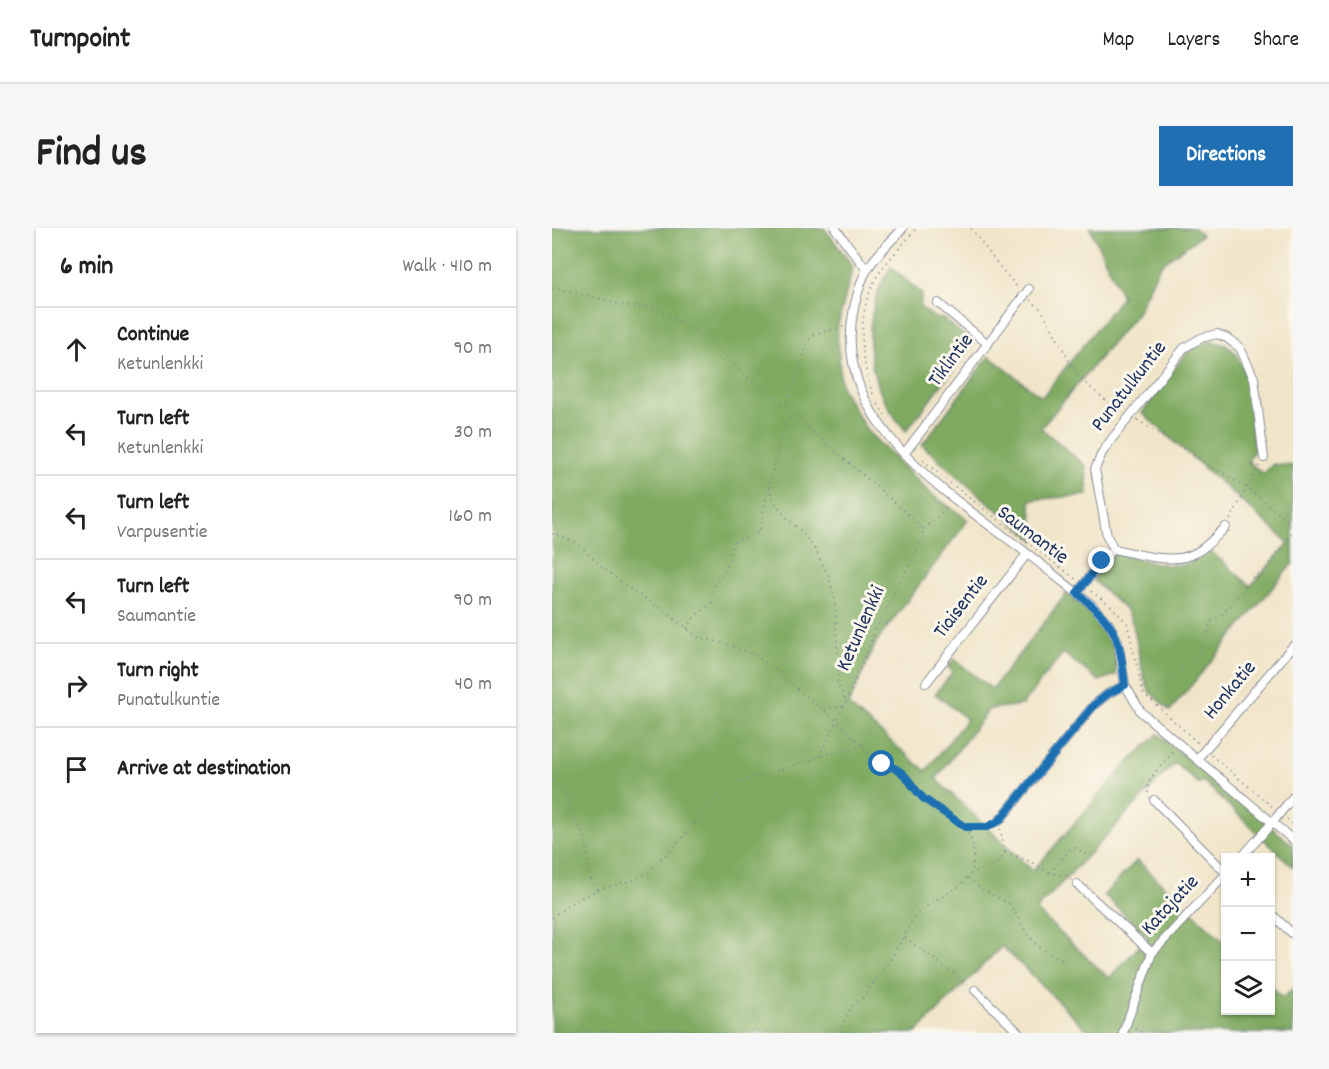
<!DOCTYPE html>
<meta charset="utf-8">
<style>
:root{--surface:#fff;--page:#f6f6f6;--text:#222;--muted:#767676;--line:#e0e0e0;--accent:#1f6fb2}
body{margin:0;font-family:Dekko,sans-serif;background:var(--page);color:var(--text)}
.controls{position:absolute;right:18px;bottom:18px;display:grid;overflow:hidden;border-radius:0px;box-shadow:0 2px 4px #0004}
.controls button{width:54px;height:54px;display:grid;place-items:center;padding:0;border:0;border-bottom:2px solid var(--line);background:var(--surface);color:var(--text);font:30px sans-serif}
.stop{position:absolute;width:18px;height:18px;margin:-14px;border:4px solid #1f6fb2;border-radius:50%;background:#fff}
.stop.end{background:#1f6fb2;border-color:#fff;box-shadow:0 2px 6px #0008}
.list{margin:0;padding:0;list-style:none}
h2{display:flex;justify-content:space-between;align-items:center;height:78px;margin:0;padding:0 24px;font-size:26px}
h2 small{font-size:20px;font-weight:400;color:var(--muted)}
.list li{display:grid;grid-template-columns:39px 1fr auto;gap:18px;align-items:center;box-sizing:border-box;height:84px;padding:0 24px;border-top:2px solid var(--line)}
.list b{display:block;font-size:22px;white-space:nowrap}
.list p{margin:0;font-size:20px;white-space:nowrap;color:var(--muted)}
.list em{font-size:20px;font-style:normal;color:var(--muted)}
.icon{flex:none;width:33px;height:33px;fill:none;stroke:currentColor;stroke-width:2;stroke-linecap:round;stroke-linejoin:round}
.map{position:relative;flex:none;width:741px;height:805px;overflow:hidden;border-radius:0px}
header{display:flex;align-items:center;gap:36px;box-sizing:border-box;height:84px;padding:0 30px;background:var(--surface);border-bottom:2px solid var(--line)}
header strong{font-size:28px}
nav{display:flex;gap:33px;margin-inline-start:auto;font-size:21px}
.intro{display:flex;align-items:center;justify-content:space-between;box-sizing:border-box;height:144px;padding:0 36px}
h1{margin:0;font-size:42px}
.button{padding:15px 27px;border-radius:0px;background:var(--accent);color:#fff;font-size:21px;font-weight:700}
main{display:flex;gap:36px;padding:0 36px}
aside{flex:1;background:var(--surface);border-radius:0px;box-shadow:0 2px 4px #0004}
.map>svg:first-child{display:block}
.forest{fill:#7faa61;stroke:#4d6c60;stroke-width:1.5}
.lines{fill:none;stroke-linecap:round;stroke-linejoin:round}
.street-casing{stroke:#868a94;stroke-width:10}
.path{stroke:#868a94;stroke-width:1.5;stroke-dasharray:1.5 4.5;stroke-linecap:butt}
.street{stroke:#fff;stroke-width:8}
.route{stroke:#1f6fb2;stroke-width:8}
.labels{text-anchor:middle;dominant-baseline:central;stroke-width:6;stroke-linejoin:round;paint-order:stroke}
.street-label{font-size:21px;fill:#1b2f5e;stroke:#fbf7ec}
</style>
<header>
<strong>Turnpoint</strong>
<nav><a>Map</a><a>Layers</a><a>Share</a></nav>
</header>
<div class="intro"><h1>Find us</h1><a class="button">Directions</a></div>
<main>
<aside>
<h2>6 min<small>Walk · 410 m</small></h2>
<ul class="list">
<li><svg class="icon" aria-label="ahead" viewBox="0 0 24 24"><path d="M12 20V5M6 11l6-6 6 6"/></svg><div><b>Continue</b><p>Ketunlenkki</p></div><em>90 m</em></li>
<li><svg class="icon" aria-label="left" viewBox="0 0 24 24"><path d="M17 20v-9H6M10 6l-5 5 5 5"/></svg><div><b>Turn left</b><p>Ketunlenkki</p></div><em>30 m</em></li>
<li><svg class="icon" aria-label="left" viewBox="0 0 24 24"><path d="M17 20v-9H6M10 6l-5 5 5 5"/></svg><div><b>Turn left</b><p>Varpusentie</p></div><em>160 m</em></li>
<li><svg class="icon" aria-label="left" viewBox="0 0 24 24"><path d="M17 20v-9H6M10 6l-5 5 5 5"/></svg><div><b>Turn left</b><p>Saumantie</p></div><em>90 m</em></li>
<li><svg class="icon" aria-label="right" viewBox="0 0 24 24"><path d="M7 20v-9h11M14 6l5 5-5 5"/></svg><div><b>Turn right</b><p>Punatulkuntie</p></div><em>40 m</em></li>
<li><svg class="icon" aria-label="arrive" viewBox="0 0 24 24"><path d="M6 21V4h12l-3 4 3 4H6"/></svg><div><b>Arrive at destination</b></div></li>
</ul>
</aside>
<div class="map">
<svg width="741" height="805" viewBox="0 0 741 805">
<rect width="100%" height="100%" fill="#fbf7ec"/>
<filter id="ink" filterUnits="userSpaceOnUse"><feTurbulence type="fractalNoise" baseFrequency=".0167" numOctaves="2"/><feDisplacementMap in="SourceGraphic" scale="12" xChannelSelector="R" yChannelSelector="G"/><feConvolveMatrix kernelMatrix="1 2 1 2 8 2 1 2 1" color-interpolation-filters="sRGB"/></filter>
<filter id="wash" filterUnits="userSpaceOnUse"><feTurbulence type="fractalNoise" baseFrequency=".008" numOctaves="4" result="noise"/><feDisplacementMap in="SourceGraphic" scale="24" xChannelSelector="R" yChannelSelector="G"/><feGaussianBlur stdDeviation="1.35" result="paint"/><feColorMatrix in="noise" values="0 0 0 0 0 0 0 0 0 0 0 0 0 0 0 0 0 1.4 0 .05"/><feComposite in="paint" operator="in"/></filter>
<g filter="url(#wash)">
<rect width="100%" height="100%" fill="#f1e5c9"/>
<path class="forest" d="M0,0H272L301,38L285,100L289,159L316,204L378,265L416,292L325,413L296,477L374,543L415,491L383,466L401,444L396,439L402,431L440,461L515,365C537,382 556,395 563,423C564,431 564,439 564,447L547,453L511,425L470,477L437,481L384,551L481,643L567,544L606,506L741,617V639L651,553L647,556L623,535L484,682L557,750L596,709L552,667L585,632L673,715L674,782H718L719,758L731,770L741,760V805H538L450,718L364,805H0Z
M538,0H642L650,7L608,37L585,85L489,200L534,238L536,267L478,272L483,312L420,261L370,217L437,128L490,169L570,69Z
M339,39L370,66L368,79L383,90L392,91L422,115L354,203C347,195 340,186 335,177C315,143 313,101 326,64C328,56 334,47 339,39Z
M659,113L674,117L684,125L691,140L697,162L702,222L696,233L711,246L721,236L741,238V335L618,483L597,463L591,446L581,396L574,382L541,352L551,338L564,325C583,330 607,338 627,337C638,336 649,329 657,322L699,358L737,315L590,185L635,124L648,116Z"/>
</g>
<g filter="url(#ink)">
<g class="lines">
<defs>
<path id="street" d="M283,0L315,42
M351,0C339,14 324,26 315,42C308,53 305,68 302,80C278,189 386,259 460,314C487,334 513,356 539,376L557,396L566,413L573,457L589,484L741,612
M386,75L436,116
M352,226L477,61
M562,321C586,326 623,338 645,324C656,318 665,307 674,299
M525,365L550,333L562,321L555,308L543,241L550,225L559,212L632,120L649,110L665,106L675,110L688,120L702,150L712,230
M374,455L475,326
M645,531L741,418
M602,572L674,645
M447,593L542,477L557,465L573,457
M689,630L720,595L741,569
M525,656L600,725
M718,685L741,706
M423,762L467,805
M571,805L600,725L674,646"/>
</defs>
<use href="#street" class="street-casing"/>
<path class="path" d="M419,0L446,37L466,60
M0,60L14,62L74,78L94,79L111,84L148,106L166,120L194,149L239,185L364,293L370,302L371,307L365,323L349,351L324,401L302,456L285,493L311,518L317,526L330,536L345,540L352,545L367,566L372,571L391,583L413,599H435L439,597
M478,72L490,82L518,134L529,152L561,178L570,184
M321,166C307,128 304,80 328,44C339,28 353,15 364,0
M326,176L333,187
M234,180C237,165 243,153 248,139C251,129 252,115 261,108C267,103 285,101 293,98
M585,192L695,260L741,297
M371,232L394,252
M398,255L525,352
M217,258L221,271L233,288L250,304L262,320L277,348L283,371L285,418L288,436L285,454L294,473
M678,292L708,236
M371,301L389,286L395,277
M0,306L6,307L25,315L52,341L84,365L106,378L146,409L175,416L201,426L223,441L243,459L285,493L267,528
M539,363L559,378L575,395L591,465L647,516
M135,401L143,388L159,376C160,373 159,370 159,367C160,360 170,346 173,340C178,332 178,321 183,313L203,307L206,304L210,297L211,284L228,213L232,198L238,186
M600,473L613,456L640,433L654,412L658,394L671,386L702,348L714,342L723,328L732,318L741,302
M272,481L291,478
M659,527L722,580
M0,553C18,565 13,571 20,588C24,596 31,604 34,613C38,629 33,648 45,662
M596,565C593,548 614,536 621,522
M735,591L741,596
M413,600C423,618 423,624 420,644
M453,624L482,635L497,645L515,648L519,652
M498,645L519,620H524L536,627
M416,650L431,662L458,676L475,706L485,717L498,726L513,732
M0,690L15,677L45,662L85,651L97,644L105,634L122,620L169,564C179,557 191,551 203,548C208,547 212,548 217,546C248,536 278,523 311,518
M353,709L416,757
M583,800L590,805
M289,805L290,796L300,778L310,770L334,738L352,708L356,699L368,682L406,659L420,645L441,638L449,632L453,624L448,601
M736,805L741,800"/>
<use href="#street" class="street"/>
</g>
</g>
<g class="lines" filter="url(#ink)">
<path class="route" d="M330,536C358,543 354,554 372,571L413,599H435L447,593L542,477L557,465L573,457C571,443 570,428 566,415C560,394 541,378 525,365L550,333"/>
</g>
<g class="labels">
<g class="street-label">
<text transform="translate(400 133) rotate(-53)">Tiklintie</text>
<text transform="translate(578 159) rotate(-52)">Punatulkuntie</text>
<text transform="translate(480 308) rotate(37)">Saumantie</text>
<text transform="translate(410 379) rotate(-52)">Tiaisentie</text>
<text transform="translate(310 401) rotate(-66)">Ketunlenkki</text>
<text transform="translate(679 463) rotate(-50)">Honkatie</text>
<text transform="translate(619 678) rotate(-47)">Katajatie</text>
</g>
</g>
</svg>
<div class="controls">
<button>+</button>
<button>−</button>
<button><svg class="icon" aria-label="layers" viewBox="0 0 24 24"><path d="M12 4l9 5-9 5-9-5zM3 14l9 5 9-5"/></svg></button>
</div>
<div class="stop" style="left:330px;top:536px"></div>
<div class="stop end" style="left:550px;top:333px"></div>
</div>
</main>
